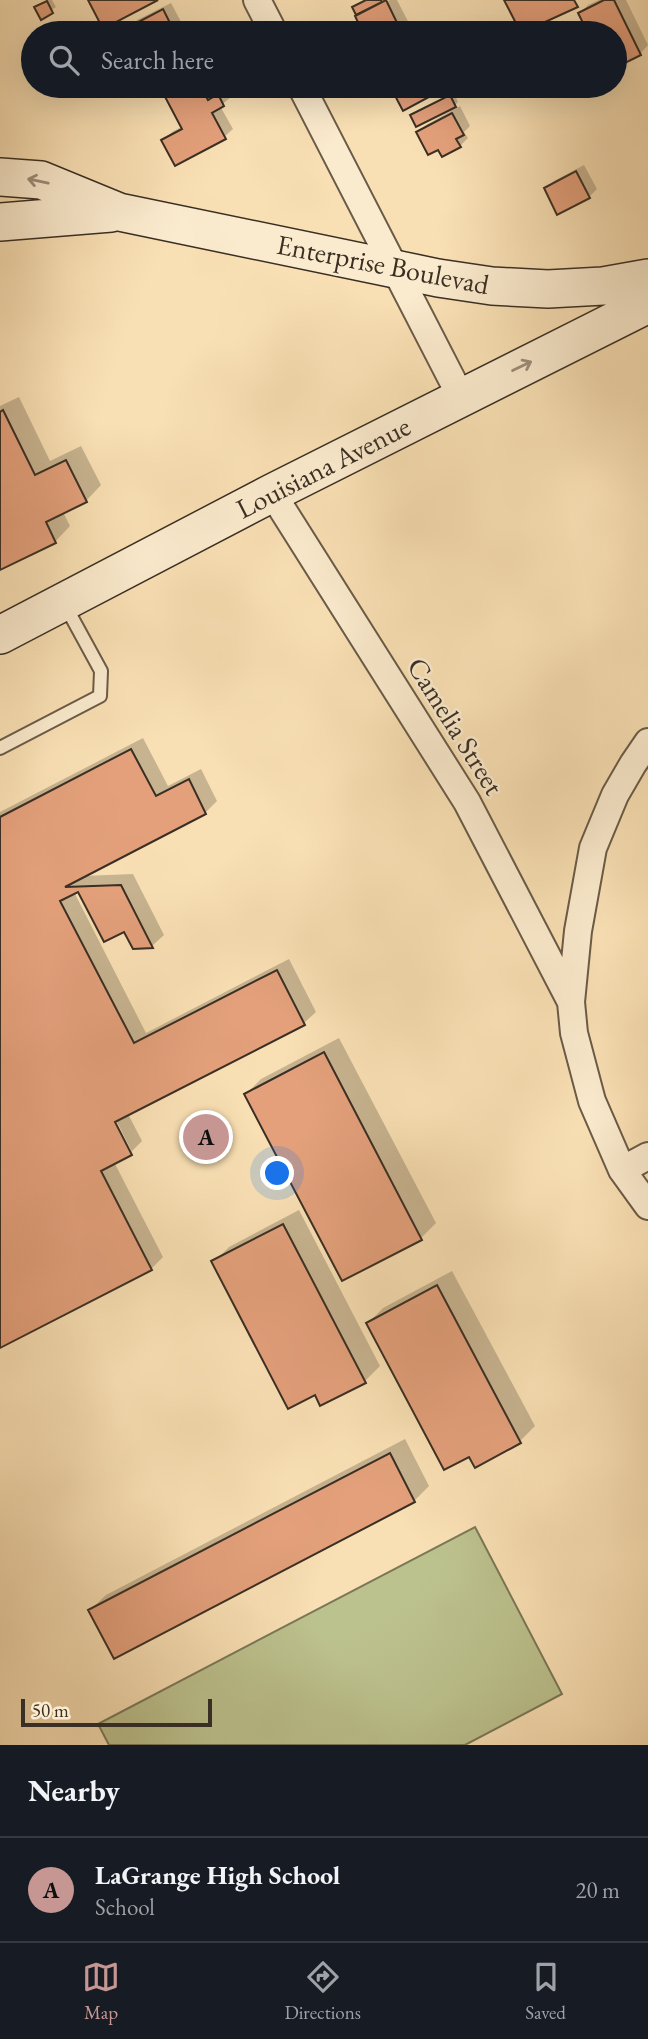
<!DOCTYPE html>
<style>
:root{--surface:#171b24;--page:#242831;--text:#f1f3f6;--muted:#9ea1a6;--line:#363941;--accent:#c59692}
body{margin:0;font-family:"EB Garamond",serif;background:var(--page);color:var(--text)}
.scale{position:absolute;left:21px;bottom:18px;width:191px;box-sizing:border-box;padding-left:7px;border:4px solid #3a2f24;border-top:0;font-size:19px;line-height:24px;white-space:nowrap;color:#3a2f24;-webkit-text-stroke:5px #fbebce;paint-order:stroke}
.you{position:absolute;left:278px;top:1174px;width:24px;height:24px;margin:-18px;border:5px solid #fff;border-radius:50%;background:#1a73e8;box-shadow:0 0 0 10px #1a73e833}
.badge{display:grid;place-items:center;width:46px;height:46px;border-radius:50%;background:var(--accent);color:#111;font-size:23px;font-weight:700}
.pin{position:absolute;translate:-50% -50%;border:4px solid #fff;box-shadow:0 2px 7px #0006}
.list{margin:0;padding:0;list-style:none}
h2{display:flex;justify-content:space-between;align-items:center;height:91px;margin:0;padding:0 28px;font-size:30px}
h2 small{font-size:23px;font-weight:400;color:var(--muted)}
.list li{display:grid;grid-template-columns:46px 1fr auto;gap:21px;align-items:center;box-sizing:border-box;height:105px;padding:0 28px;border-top:2px solid var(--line)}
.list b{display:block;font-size:26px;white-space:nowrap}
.list p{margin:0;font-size:23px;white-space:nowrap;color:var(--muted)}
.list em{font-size:23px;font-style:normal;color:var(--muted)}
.icon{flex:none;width:38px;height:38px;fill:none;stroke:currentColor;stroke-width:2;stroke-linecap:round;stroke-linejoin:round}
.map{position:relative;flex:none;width:648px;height:1745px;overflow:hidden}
.search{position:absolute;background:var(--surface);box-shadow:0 7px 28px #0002;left:21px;right:21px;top:21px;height:77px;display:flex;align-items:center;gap:18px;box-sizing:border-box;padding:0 24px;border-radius:38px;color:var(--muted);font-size:26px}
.sheet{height:196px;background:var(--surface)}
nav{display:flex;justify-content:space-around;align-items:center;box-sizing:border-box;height:98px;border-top:2px solid var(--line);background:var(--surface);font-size:19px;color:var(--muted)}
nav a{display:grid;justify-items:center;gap:4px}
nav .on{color:var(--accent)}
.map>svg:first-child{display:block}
.green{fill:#bcc28e;stroke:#7b7859;stroke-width:2}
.shadow{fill:#0003;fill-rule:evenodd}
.building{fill:#e3a07b;stroke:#3a2f24;stroke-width:2}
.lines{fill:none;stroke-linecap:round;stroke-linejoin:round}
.lane-casing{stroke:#6a5b48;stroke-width:16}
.street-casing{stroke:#6a5b48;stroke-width:30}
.secondary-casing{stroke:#3a2f24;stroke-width:40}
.lane{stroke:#fbebce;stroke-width:12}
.street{stroke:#fbebce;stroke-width:26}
.secondary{stroke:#fbebce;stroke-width:37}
.oneway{stroke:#9a8d79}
.labels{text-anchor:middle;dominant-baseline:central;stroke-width:5;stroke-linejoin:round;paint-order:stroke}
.street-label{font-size:28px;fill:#3a2f24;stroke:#fbebce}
</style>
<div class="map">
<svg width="648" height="1745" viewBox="0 0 648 1745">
<rect width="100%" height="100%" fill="#f9e0b4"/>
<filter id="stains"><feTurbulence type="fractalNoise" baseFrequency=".00286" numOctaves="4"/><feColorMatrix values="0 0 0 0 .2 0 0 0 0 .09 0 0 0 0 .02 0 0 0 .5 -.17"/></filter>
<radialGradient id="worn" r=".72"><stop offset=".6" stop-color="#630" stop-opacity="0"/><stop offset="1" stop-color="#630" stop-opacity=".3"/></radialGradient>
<path class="green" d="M475,1527L562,1694L465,1745H109L98,1724Z"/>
<path class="shadow" d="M47,0H52L56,7L41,17L36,8Z
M365,0H383L357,13L358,16L390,0H397L414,33H365L354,8Z
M599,0H626L648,45L640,54L615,66V33H590L580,13L588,5Z
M171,3L187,33H132L129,28L137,20Z
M172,86H212L216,93L226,87L231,97L220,106L233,129L224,137L164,140L172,132L183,126L165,93Z
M454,93L458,102L455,105L416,112Z
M460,106L470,126L464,132L468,138L460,146L439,147L418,133L426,125Z
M584,165L597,189L589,197L546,189L554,181Z
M19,397L50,461L81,446L101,485L86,501L63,512L70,526L55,542L0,568V406Z
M143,738L168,786L201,769L217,801L205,813L83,876L133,874L164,935L152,946L134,947L124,930L79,889L74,892L146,1033L289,959L316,1012L304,1023L128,1114L142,1141L130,1153L114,1162L163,1257L151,1269L0,1346V812ZM113,1114L132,1152H128L109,1115Z
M339,1038L436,1223L421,1238L246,1094L261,1079Z
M299,1210L380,1366L365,1381L315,1393L214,1262L229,1247Z
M452,1271L535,1426L519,1442L368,1323L383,1308Z
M405,1439L429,1486L414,1501L90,1610L106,1595Z"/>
<path class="building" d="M88,0H158L103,29Z
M366,0H381L382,2L356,15L352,7Z
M386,0L402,33H363L355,16Z
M504,0H574L578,7L521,33Z
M604,0H614L641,55L615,68V33H588L578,13Z
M47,1L53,13L41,20L34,7Z
M163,9L175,33H130L127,28Z
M176,86L201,87L208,100L218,94L224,106L212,113L226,139L175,166L161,140L182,129L163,93Z
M390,86H437L440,91L403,111Z
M450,95L456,107L416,127L410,115Z
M452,113L464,135L456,139L461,147L442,157L438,150L428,155L416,132Z
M576,171L590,198L557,215L544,188Z
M3,410L35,475L66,460L87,502L46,522L56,543L0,570V412Z
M131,749L156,796L189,779L206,814L65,887L121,885L153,948L133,949L124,932L104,942L78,892L60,901L134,1043L277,970L305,1025L115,1122L132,1155L101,1171L152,1270L0,1348V817Z
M324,1052L422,1240L342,1281L244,1094Z
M283,1224L366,1383L320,1406L315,1395L288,1409L211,1261Z
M437,1285L521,1443L475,1468L469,1457L444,1470L366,1323Z
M390,1453L415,1502L114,1659L88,1610Z"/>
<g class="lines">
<defs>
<path id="lane" d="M0,748L100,696L101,671L65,605"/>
<path id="street" d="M257,0L274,33
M301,86L461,397
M272,493L467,802L571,1002
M648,742L633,764L615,795L593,848L578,931L571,1002L574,1033L592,1101L622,1170L648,1206
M622,1170L648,1156"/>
<path id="secondary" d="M0,177L41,180L119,212L438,278L492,286L548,289L603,286L648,278
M0,222L111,213
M0,635L272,493L648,304"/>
</defs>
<use href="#lane" class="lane-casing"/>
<use href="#street" class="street-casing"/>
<use href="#secondary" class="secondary-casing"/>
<use href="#lane" class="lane"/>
<use href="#street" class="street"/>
<use href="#secondary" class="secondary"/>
</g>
<defs><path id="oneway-shaft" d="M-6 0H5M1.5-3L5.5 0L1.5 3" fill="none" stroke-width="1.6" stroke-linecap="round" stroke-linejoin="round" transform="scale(1.75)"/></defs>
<g class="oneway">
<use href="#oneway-shaft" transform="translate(38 181) rotate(-168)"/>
<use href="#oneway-shaft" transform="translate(522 366) rotate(-26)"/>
</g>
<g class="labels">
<g class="street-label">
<text transform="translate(383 264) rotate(11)">Enterprise Boulevad</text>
<text transform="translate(323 467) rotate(-27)">Louisiana Avenue</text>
<text transform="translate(456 726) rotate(58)">Camelia Street</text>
</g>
</g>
<rect width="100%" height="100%" filter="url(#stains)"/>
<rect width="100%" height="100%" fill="url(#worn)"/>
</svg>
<div class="scale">50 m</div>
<div class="you"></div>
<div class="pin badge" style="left:206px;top:1137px">A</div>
<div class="search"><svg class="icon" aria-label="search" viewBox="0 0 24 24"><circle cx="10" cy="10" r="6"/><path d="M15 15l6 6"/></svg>Search here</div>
</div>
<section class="sheet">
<h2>Nearby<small></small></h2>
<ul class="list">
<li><span class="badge">A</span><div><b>LaGrange High School</b><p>School</p></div><em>20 m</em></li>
</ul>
</section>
<nav>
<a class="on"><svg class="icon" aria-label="map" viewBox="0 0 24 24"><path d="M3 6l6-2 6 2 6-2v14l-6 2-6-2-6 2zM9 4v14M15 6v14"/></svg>Map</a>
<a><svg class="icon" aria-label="directions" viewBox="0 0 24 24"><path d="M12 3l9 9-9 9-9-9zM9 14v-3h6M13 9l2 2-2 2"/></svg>Directions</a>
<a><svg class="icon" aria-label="saved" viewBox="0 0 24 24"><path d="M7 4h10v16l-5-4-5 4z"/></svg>Saved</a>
</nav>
